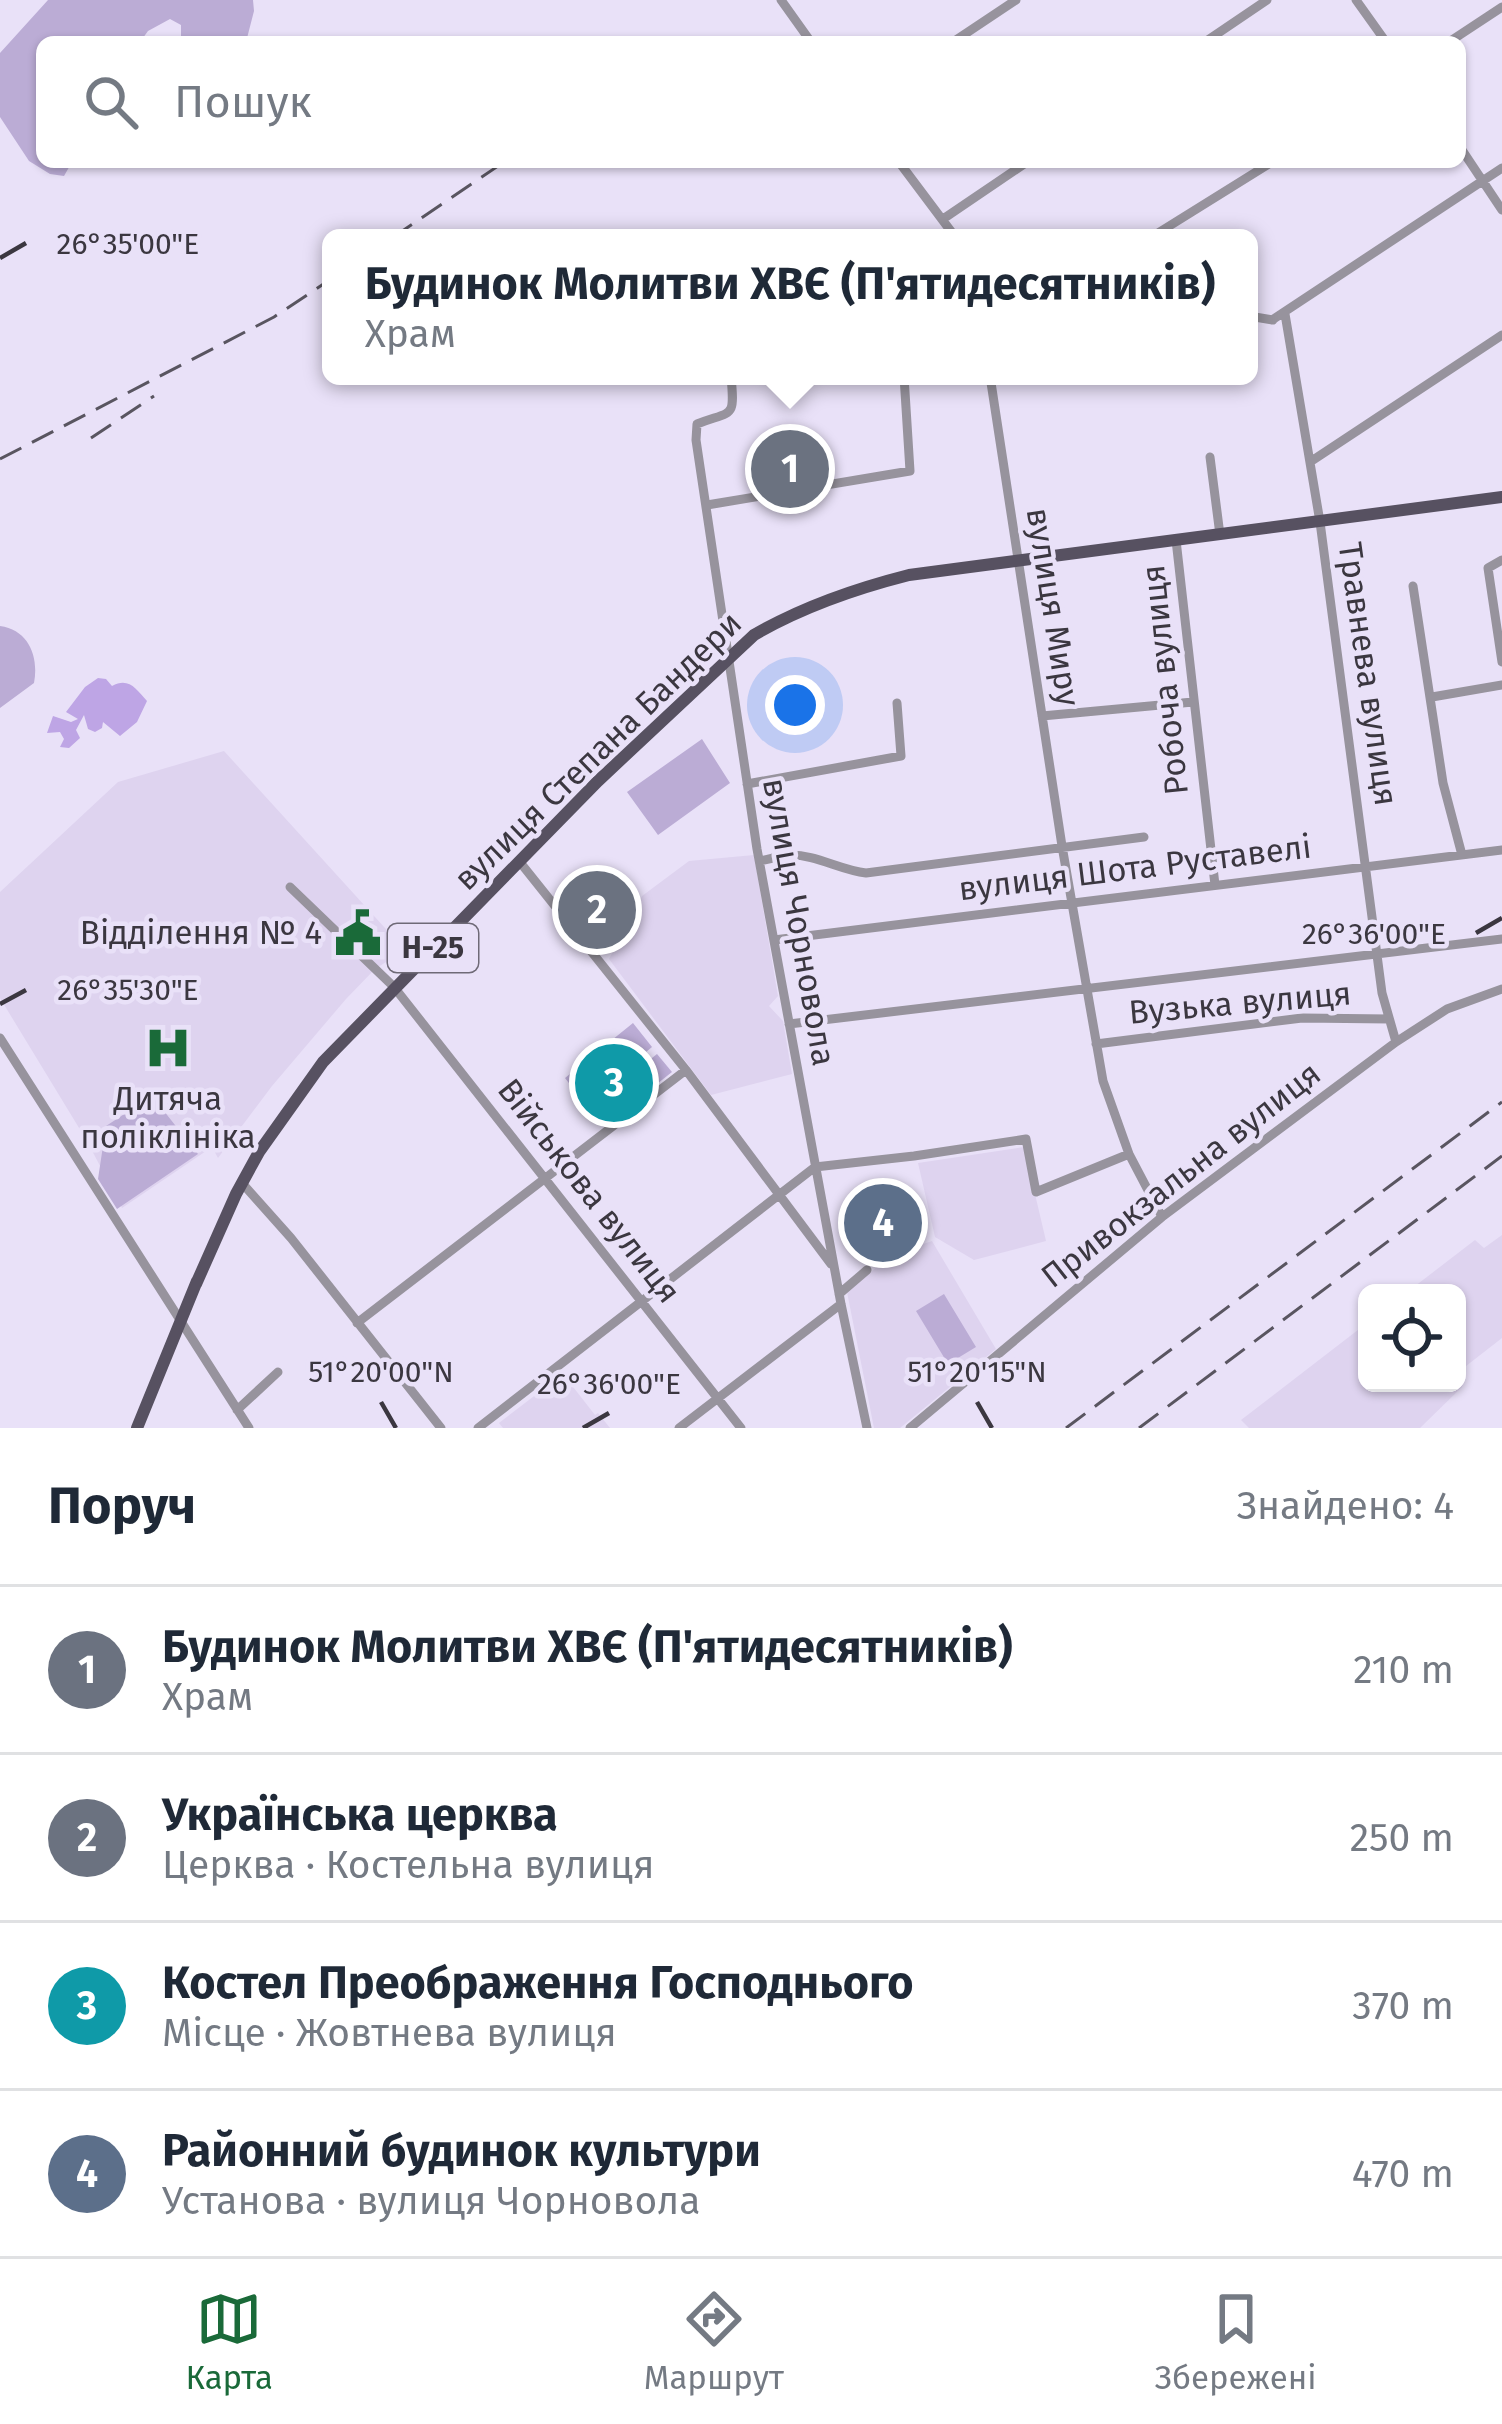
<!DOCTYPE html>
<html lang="uk">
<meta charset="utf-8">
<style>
:root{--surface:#fff;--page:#f2f2f3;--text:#1f2937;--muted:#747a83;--line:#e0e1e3;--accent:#1a6a39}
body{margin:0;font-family:"Fira Sans",sans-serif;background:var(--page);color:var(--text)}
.controls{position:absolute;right:36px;bottom:36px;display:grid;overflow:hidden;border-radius:18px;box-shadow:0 3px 9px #0004}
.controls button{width:108px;height:108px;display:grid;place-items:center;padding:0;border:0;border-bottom:3px solid var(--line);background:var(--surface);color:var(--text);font:60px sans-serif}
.you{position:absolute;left:795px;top:705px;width:42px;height:42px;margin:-30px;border:9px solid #fff;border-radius:50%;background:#1a73e8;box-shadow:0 0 0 18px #1a73e833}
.badge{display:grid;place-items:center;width:78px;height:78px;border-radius:50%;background:var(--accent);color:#fff;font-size:39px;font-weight:700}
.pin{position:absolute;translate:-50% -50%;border:6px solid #fff;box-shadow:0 3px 12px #0006}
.popup{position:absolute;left:322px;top:229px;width:936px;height:156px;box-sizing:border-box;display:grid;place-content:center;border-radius:18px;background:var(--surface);filter:drop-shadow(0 3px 9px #0005);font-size:39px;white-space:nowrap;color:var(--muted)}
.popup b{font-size:45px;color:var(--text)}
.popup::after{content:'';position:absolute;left:50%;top:100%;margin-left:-24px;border:24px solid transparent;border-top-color:var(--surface)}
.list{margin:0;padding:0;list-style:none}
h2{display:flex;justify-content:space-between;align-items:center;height:156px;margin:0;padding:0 48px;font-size:51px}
h2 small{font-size:39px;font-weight:400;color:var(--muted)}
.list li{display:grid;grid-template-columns:78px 1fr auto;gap:36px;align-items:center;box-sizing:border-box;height:168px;padding:0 48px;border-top:3px solid var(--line)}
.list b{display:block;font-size:45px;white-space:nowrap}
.list p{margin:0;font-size:39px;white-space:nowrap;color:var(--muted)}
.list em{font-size:39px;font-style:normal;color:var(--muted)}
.icon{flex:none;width:66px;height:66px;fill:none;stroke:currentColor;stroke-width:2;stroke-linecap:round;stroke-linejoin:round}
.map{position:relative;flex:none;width:1502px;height:1428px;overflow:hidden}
.search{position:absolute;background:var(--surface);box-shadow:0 3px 9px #0004;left:36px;right:36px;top:36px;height:132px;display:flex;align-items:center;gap:30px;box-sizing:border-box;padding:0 42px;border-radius:18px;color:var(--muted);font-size:45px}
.sheet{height:828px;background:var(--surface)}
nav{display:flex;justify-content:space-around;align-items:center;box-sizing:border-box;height:168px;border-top:3px solid var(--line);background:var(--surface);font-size:33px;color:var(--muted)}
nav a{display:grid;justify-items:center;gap:6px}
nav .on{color:var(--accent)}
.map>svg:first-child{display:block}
.built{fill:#ded3ef}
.green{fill:#bbacd5}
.water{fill:#bea5e5}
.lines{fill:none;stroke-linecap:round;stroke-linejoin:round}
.minor{stroke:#97939d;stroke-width:9}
.major{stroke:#575161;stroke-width:12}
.rail{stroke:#595560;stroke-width:3;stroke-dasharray:24 12;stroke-linecap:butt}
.ticks{fill:none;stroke:#3b3740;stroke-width:4.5}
.labels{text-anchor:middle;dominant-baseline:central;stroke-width:9;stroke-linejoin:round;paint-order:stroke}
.shield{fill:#e9e1f8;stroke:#6f6a77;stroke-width:3}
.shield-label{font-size:30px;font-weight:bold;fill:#3b3740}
.street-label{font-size:33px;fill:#3b3740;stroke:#e9e1f8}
.poi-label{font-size:33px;fill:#3b3740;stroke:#e9e1f8;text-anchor:end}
.ticks-label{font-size:30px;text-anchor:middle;fill:#3b3740;stroke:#e9e1f8;stroke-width:9;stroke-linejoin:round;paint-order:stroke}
</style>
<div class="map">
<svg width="1502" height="1428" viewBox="0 0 1502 1428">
<rect width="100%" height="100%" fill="#e9e1f8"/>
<path class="built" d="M224,751L405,950L375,969L346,999L272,1086L218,1158L212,1147L122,1208L87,1141L0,998V892L118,782Z
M754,855L778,996L769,1006L783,1021L792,1074L711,1095L609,959L642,896L689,861Z
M1024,1147L1046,1241L974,1260L935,1237L918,1163Z
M1502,1235V1338L1466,1366L1462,1387L1420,1428H1249L1241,1420L1367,1323V1383H1457V1293H1406L1475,1240L1484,1248Z
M932,1241L996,1349L900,1428H874L847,1292L891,1255Z
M563,1374L595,1415L598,1413L610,1428H503L499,1423Z"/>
<path class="green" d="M48,0H253L254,11L246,42H181V25L170,19L148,31L140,42H42V162H72L64,176L50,174L29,161L0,117V53Z
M0,626C29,630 39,657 34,683L0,708Z
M702,739L730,783L658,835L627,792Z
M633,1023L652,1047L632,1064L622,1063L604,1075L601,1072L594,1077L597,1095L612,1104L619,1098L617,1094L638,1078L637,1070L657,1054L672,1072L603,1127L565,1078Z
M152,1096L198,1154L117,1209L98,1179L106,1126Z
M944,1294L976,1347L948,1364L916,1311Z"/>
<path class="water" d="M98,678L106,679L112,686C129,677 136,689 147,701L137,722L120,736L103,722L102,728L95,732L88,729L84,715L76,730L80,738L69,748L60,747L64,739L60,732L47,733L53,716L71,722L78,719L66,712L85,687Z"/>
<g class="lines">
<path class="minor" d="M781,0L811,42
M1356,0L1386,42
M953,42L1016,0
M1205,42L1267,0
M1449,42L1502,7
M1460,147L1502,210
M899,162L956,238
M943,219L1027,162
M1150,238L1272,162
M1285,314L1320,522L1382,993L1396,1042
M1249,316L1273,320
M1272,320L1502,168
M731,376C735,420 733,410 697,424L696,440L757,849L841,1304L867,1428
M990,376L1062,846L1103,1081L1129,1154L1162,1217
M1210,457L1220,535
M1310,462L1502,335
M707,505L910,471L904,376
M1176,540L1215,885
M1502,560L1488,568L1502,662
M1413,586L1443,783L1462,855
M1432,697L1502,685
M1042,716L1193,702
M747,784L901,756L897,703
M519,861L686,1070L831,1264
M760,861C769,859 780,856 789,855C815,854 840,870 866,873L1144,837
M290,887L394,987L741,1428
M774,940L1502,850
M789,1024L1502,939
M0,1038L249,1428
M1096,1044L1302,1018L1389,1019
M242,1183L291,1238L441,1428
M839,1294L867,1270
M357,1323L686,1070
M237,1410L278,1372
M478,1428L815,1167L914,1156L1026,1139L1036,1192L1129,1154
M679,1428L841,1304
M910,1428L1162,1217L1396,1042L1447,1009L1502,989"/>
<path class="major" d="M196,1284L236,1194L259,1152L323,1062L598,781L754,635C802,607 854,589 909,575L1502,497
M137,1428L197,1281"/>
<path class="rail" d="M392,238L504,162
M91,438L154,396
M0,459L274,317L331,279
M1066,1428L1502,1102
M1139,1428L1502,1156"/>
</g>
<path class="ticks" d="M0,258L26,243M1476,933L1502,918M0,1004L26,990M381,1402L396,1428M977,1402L992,1428M583,1428L609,1413"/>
<defs>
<symbol id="civic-bare" viewBox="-9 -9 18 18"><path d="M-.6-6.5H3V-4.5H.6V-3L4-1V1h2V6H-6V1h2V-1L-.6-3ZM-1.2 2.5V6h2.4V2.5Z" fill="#1a6a39" stroke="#e9e1f8" stroke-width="2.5" paint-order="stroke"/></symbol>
<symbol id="hospital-bare" viewBox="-9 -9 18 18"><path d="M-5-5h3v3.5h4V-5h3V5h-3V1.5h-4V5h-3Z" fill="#1a6a39" stroke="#e9e1f8" stroke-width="2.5" paint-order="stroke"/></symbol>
</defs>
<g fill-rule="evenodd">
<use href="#civic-bare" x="325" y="900" width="66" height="66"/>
<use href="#hospital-bare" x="135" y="1015" width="66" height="66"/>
</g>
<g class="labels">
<rect class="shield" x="388" y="924" width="90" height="48" rx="9"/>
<g class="shield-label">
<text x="433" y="948">Н-25</text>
</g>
<g class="street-label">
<text transform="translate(1053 607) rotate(81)">вулиця Миру</text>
<text transform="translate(1368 674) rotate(82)">Травнева вулиця</text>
<text transform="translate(1165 680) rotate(-96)">Робоча вулиця</text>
<text transform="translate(598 751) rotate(-44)">вулиця Степана Бандери</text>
<text transform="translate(1135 868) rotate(-7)">вулиця Шота Руставелі</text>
<text transform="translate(799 922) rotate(80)">вулиця Чорновола</text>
<text transform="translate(1240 1003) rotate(-5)">Вузька вулиця</text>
<text transform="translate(1181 1175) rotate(-38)">Привокзальна вулиця</text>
<text transform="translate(589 1191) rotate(52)">Військова вулиця</text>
</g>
<g class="poi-label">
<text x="322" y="933">Відділення № 4</text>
<text x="168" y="1099" text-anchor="middle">Дитяча<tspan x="168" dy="38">поліклініка</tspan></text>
</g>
</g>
<g class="ticks-label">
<text x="128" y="254">26°35'00"E</text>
<text x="1374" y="944">26°36'00"E</text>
<text x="128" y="1000">26°35'30"E</text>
<text x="381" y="1382">51°20'00"N</text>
<text x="977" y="1382">51°20'15"N</text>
<text x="609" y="1394">26°36'00"E</text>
</g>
</svg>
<div class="controls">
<button><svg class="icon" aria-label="locate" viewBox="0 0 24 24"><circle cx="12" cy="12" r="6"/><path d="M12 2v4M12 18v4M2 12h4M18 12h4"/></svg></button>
</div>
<div class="you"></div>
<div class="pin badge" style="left:790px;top:469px;background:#6b7280">1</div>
<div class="popup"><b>Будинок Молитви ХВЄ (П'ятидесятників)</b>Храм</div>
<div class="pin badge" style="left:597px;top:910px;background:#6b7280">2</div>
<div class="pin badge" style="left:614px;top:1083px;background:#0f9aa8">3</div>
<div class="pin badge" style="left:883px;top:1223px;background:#5c6f8a">4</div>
<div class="search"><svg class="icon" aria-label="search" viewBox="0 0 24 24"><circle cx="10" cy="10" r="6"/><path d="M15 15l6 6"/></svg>Пошук</div>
</div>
<section class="sheet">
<h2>Поруч<small>Знайдено: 4</small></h2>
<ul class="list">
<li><span class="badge" style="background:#6b7280">1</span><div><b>Будинок Молитви ХВЄ (П'ятидесятників)</b><p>Храм</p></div><em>210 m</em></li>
<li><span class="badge" style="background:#6b7280">2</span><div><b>Українська церква</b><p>Церква · Костельна вулиця</p></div><em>250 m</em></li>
<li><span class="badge" style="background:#0f9aa8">3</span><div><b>Костел Преображення Господнього</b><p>Місце · Жовтнева вулиця</p></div><em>370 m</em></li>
<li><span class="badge" style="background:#5c6f8a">4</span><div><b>Районний будинок культури</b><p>Установа · вулиця Чорновола</p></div><em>470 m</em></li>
</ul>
</section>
<nav>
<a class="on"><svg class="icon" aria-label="map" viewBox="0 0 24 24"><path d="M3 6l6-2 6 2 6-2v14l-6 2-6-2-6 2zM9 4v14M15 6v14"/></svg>Карта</a>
<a><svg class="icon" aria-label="directions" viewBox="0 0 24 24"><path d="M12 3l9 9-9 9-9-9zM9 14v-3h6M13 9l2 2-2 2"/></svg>Маршрут</a>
<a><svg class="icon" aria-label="saved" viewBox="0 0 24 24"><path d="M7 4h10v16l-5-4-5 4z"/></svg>Збережені</a>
</nav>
